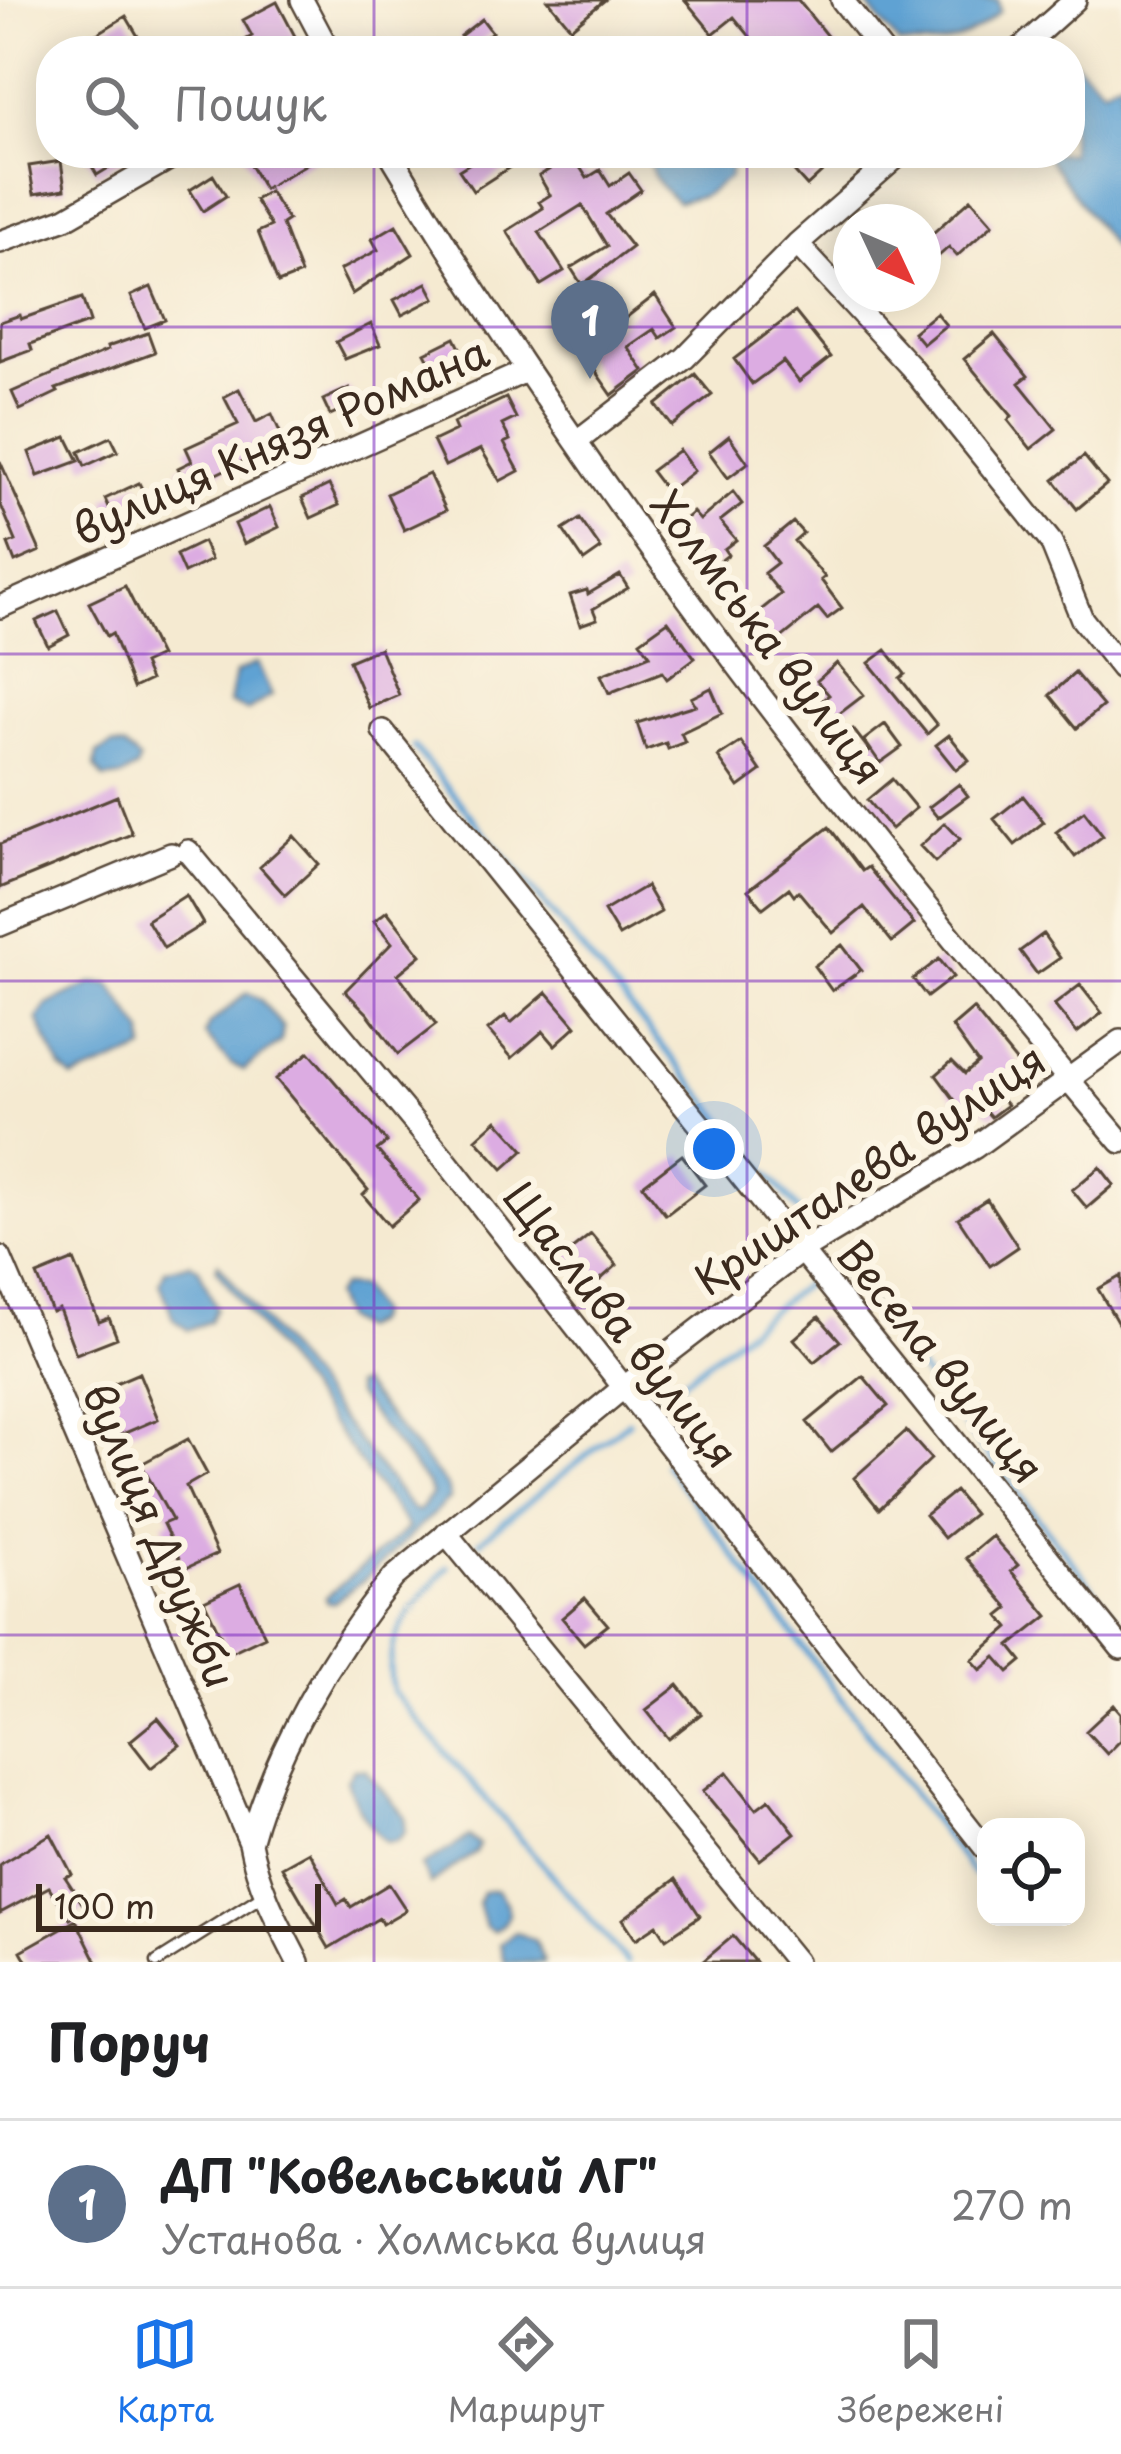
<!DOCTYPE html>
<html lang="uk">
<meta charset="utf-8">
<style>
:root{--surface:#fff;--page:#f6f6f6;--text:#202124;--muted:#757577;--line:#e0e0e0;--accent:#1a73e8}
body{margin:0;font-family:"Playpen Sans",sans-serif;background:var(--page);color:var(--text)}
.controls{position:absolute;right:36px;bottom:36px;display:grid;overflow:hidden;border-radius:24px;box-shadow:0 6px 30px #0003}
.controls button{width:108px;height:108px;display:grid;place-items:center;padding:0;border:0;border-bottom:3px solid var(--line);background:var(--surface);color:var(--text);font:60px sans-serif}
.compass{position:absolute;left:833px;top:204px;width:108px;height:108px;border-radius:50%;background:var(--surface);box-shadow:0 6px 30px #0003;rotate:134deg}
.scale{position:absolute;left:36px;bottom:30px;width:285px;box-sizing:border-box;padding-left:12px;border:6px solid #3b2a1e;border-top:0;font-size:33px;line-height:42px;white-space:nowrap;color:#3b2a1e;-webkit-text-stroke:9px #fcf5e5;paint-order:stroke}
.you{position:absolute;left:714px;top:1149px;width:42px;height:42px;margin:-30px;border:9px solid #fff;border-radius:50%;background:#1a73e8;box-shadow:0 0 0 18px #1a73e833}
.badge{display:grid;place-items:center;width:78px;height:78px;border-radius:50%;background:var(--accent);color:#fff;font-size:39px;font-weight:700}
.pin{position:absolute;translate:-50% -99px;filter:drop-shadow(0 3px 6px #0008)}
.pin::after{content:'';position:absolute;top:63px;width:42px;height:36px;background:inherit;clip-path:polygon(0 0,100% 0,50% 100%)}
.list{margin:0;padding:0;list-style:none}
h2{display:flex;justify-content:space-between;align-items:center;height:156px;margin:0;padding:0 48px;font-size:51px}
h2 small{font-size:39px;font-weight:400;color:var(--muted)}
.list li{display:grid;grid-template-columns:78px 1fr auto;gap:36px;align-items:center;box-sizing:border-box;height:168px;padding:0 48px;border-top:3px solid var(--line)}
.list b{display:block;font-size:45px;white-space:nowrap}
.list p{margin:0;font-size:39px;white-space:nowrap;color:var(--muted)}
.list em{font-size:39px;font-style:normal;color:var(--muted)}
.icon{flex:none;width:66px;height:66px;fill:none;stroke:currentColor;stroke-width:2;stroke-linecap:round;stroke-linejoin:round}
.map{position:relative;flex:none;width:1121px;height:1962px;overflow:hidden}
.search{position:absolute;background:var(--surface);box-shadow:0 6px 30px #0003;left:36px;right:36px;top:36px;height:132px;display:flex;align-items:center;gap:30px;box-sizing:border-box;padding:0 42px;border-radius:48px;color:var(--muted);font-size:45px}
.sheet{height:324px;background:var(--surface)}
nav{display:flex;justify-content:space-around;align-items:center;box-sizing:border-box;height:168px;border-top:3px solid var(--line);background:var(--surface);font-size:33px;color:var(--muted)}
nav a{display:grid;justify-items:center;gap:6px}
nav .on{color:var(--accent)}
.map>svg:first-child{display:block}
.water{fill:#5fa2d3;stroke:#4d6678;stroke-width:3}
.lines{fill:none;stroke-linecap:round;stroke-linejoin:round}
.stream{stroke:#5fa2d3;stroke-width:6}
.building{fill:#dcace2}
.service-casing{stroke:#574739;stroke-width:15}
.minor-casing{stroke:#574739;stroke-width:26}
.service{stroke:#fff;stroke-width:10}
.minor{stroke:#fff;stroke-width:21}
.grid{fill:none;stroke:#7b2cbf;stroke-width:3;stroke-opacity:0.55}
.labels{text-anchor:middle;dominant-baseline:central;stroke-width:12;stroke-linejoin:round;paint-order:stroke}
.street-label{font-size:42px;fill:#3b2a1e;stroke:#fcf5e5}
</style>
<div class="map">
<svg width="1121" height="1962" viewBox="0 0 1121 1962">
<rect width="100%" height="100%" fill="#fcf5e5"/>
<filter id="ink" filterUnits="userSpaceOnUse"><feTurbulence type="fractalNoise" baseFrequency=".00833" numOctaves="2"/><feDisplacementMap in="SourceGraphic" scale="24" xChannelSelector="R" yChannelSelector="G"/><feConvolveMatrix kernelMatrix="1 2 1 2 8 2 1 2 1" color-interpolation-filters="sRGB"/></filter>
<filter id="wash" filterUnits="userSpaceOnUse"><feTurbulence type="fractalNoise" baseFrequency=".004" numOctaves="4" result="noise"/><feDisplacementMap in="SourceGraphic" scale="48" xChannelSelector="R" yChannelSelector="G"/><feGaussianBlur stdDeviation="2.7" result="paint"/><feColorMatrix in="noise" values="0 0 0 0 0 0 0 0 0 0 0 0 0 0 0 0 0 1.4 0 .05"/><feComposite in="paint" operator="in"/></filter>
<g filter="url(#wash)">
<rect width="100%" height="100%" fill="#f5ead1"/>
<path class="water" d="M863,0H998L1000,11C968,41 943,50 899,44Z
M1070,57L1103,88L1121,79V259L1044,153H1070Z
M648,153H727L731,163L729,178L704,195L677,202C660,186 650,177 648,153Z
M257,663L272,695L247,711L229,703L235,673Z
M112,745L125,747L139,760L137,768L121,777L104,779L95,767L97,754Z
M93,983L110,984L144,1033L145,1050L73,1079L61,1068L37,1019L47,1005Z
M247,993L261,1000L283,1028L281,1041L244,1070L231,1064L205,1035L209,1024Z
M190,1263L199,1269L216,1308L210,1321L188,1330L174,1319L160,1283L165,1270Z
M218,1263L412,1509L418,1511L432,1495L427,1484L356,1395L354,1386L360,1384L369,1393L447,1487L450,1498L366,1578L333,1603L327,1602L326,1597L408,1528L216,1269Z
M341,1286L360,1287L376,1313L372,1323L359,1329L343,1319L333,1296Z
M354,1769H365L405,1817V1832L397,1841L386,1842C370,1830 352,1800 347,1780Z
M469,1837L479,1845L475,1853L430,1884L422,1866Z
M496,1890C512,1906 513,1919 493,1931L485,1927L478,1903L482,1892Z
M515,1932L535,1941L544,1962H505L500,1944Z"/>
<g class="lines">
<path class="stream" d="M414,747L799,1211
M837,1265L1121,1623
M656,1402L805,1284
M665,1464L974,1875
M480,1541L629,1421
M448,1567C415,1605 379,1638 393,1692L627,1962"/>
</g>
<g id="blocks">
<path class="building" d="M548,0H605L571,28Z
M685,0H798L839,51H762L734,17L713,34Z
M277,2L297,40L276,51H227L252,36L243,20Z
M126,16L139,38L124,47L120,41L97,51L89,39Z
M482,19L492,32L471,49L460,36Z
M84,153H133L97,175Z
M243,153H325L264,189Z
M486,153H532L473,191L459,170Z
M801,153H821L831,164L807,186L788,165Z
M572,155L587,178L600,170L610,186L629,173L641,190L606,214L632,247L582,285L571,268L607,246L582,205L539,232L564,271L541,285L507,231L543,208L539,202L550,195L539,176Z
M61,161L65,189L34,194L29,166Z
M213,175L226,196L203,211L190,190Z
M269,191L288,220L282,224L301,274L278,283L258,232L271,226L255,200Z
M971,199L993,224L957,256L949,247L923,270V242Z
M396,225L413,254L352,294L340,270L378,250L372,239Z
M427,283L435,298L402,315L394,300Z
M151,287L165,320L145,328L131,296Z
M655,295L676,327L660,338L654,329L628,347L644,371L612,395L582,352Z
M82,298L90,322L30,344L32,350L0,362V322L20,315L21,319Z
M795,312L831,357L799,382L783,361L752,384L734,359Z
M936,313L946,325L923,344L913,332Z
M371,324L380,345L345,359L336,342Z
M148,333L155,352L56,389L58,392L20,410L12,392L108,350L107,347Z
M994,334L1028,376L1019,383L1056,429L1031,449L1008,420L1012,416L964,359Z
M455,338L465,358L435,372L425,353Z
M695,374L712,395L672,426L656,405Z
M349,388L356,403L330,415L323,400Z
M239,389L256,422L272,414L286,446L257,459L256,455L187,488L178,468L192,461L186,448L238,424L224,397Z
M506,398L516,418L502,425L510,440L504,443L519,471L500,481L481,449L445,466L433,441L456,430L453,423Z
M729,436L748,463L728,478L709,452Z
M67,437L79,461L38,476L29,452Z
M111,437L118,451L85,466L79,452Z
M679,450L694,471L667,492L651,471Z
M1084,456L1107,484L1077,509L1054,480Z
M0,461L40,551L15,562L8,544L16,541L0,503Z
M429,474L446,510L404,530L387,494Z
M139,483L149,503L114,519L105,499Z
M329,485L339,505L311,518L302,498Z
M733,492L742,504L720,521L736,540L724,549L728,555L714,566L679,524L693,512L700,520Z
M270,507L279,527L244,544L235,524Z
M580,519L601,549L584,561L563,530Z
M793,522L803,533L794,541L825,577L821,580L842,608L827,619L818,608L774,644L752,617L781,594L764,573L777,563L764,546Z
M203,542L211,560L184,573L176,555Z
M620,575L628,588L593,609L597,619L580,625L570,595L587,590L588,594Z
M125,586L160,656L143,664L150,680L133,688L112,633L107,636L89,603Z
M58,611L69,635L48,646L36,621Z
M668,621L695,658L667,679L662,672L609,693L601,675L650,655L640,641Z
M380,648L399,695L369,708L349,661Z
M886,650L905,674L900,678L937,725L927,734L869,663Z
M837,663L864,695L830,721L817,704L829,695L817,681Z
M1075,673L1103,706L1077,728L1050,695Z
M711,688L722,713L681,733L685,742L668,749L666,743L646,750L637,723L695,705L691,698Z
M885,724L902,747L880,763L864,740Z
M853,729L870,751L853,763L837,741Z
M949,735L969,760L956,770L936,745Z
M741,742L761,771L739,787L718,757Z
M892,779L916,808L891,829L867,800Z
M959,784L968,796L938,818L929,807Z
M117,796L132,834L0,888V844Z
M1023,796L1044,822L1015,845L994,819Z
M1084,811L1103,836L1075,857L1056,832Z
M945,823L960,839L935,862L920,846Z
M829,827L862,871L868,867L914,924L892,942L864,907L833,933L798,891L794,895L789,888L763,908L748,890Z
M294,836L319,864L285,895L260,867Z
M646,886L661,912L619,936L604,911Z
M186,895L203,924L164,948L147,920Z
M387,911L421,955L398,974L436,1025L398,1054L368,1014L345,991L392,943L374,921Z
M1043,934L1060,958L1037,974L1020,951Z
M842,945L861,970L832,991L814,966Z
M939,959L953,977L927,997L913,979Z
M1080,985L1102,1013L1077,1033L1054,1005Z
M547,992L576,1026L555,1045L543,1031L512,1058L488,1030L505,1016L511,1023Z
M973,1009L1027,1075L1000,1097L1007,1105L991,1117L981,1106L968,1118L936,1075L952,1061L965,1074L978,1063L952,1027Z
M309,1052L387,1142L377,1150L419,1200L389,1226L363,1195L368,1190L276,1079Z
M497,1120L524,1150L503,1169L476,1139Z
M682,1155L705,1185L666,1215L643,1185Z
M1100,1167L1114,1185L1087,1208L1072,1190Z
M987,1199L1018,1247L990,1266L958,1218Z
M591,1234L617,1265L593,1286L566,1254Z
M74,1260L99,1322L109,1318L117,1338L76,1354L59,1309L52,1312L37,1275Z
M1121,1276V1329L1098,1289Z
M819,1317L840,1341L814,1362L794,1339Z
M139,1373L158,1419L111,1439L92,1393Z
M863,1376L888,1406L831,1452L807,1422Z
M906,1431L931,1459L879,1509L854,1478Z
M188,1439L207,1474L186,1486L217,1554L184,1569L163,1524L172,1520L141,1464Z
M955,1491L974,1514L944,1538L925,1515Z
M992,1536L1018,1565L1011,1571L1048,1616L1010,1646L1022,1661L1009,1672L996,1657L981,1670L972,1660L1009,1628L999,1616L1009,1608L966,1558Z
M240,1584L265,1636L229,1653L204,1601Z
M585,1598L608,1625L584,1644L562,1618Z
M678,1685L701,1714L669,1739L646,1710Z
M1114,1705L1121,1713V1740L1107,1754L1086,1731Z
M158,1718L180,1745L151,1768L130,1741Z
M727,1772L756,1809L769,1799L795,1833L760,1860L703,1791Z
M51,1834L72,1874L65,1877L86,1909L70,1919L49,1887L0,1913V1864Z
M309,1852L338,1904L346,1899L351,1907L389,1884L406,1910L382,1924L379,1918L329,1948L282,1867Z
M676,1879L700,1916L666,1939L657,1925L636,1939L623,1919Z
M76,1920L97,1962H27L21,1951Z
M733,1936L755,1962H702Z"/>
</g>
</g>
<g filter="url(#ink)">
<use href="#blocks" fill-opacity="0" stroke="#574739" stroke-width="3"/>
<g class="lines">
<defs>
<path id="service" d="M157,1962L265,1894"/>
<path id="minor" d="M302,0L329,51
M842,0L882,51
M1018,51L1075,0
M390,153C599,505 857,829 1121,1142
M0,242L66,218L179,153
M797,244L910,366L1051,542L1082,619L1121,668
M576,442L685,358L797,244L901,153
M0,607L526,371
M383,731L1121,1648
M188,851L443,1157L986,1849
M0,925L171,854
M0,1257L250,1843C258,1886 278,1923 298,1962
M446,1533L796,1962
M250,1843C275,1750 332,1652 394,1577L623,1388L804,1249L975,1147L1121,1041"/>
</defs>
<use href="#service" class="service-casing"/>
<use href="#minor" class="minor-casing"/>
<use href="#service" class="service"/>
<use href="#minor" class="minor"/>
</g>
</g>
<path class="grid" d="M374,0V51M747,0V51M374,153V1962M747,153V1962M0,327H1121M0,654H1121M0,981H1121M0,1308H1121M0,1635H1121"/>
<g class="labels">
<g class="street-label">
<text transform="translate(280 439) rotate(-24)">вулиця Князя Романа</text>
<text transform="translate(769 636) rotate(53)">Холмська вулиця</text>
<text transform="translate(869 1168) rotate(-34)">Кришталева вулиця</text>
<text transform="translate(622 1323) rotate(52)">Щаслива вулиця</text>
<text transform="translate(942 1360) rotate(51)">Весела вулиця</text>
<text transform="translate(161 1535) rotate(67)">вулиця Дружби</text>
</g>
</g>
</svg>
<div class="controls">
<button><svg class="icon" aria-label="locate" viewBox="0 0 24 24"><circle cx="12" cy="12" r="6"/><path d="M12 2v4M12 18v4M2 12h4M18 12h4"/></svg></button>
</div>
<svg class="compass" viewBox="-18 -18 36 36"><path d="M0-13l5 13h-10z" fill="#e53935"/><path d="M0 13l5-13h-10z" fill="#757577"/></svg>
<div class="scale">100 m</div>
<div class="you"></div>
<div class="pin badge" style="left:590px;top:379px;background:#5c6f8a">1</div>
<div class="search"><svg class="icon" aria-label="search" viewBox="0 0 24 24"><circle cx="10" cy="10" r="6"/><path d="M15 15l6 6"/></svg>Пошук</div>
</div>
<section class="sheet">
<h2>Поруч<small></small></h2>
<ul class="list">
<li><span class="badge" style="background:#5c6f8a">1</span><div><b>ДП &quot;Ковельський ЛГ&quot;</b><p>Установа · Холмська вулиця</p></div><em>270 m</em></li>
</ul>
</section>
<nav>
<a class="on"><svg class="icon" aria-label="map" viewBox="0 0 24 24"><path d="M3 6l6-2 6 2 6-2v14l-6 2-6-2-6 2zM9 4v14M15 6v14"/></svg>Карта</a>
<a><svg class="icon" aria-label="directions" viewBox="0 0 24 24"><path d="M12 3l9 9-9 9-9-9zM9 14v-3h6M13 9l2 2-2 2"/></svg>Маршрут</a>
<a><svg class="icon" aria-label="saved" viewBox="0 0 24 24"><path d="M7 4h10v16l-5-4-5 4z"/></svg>Збережені</a>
</nav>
